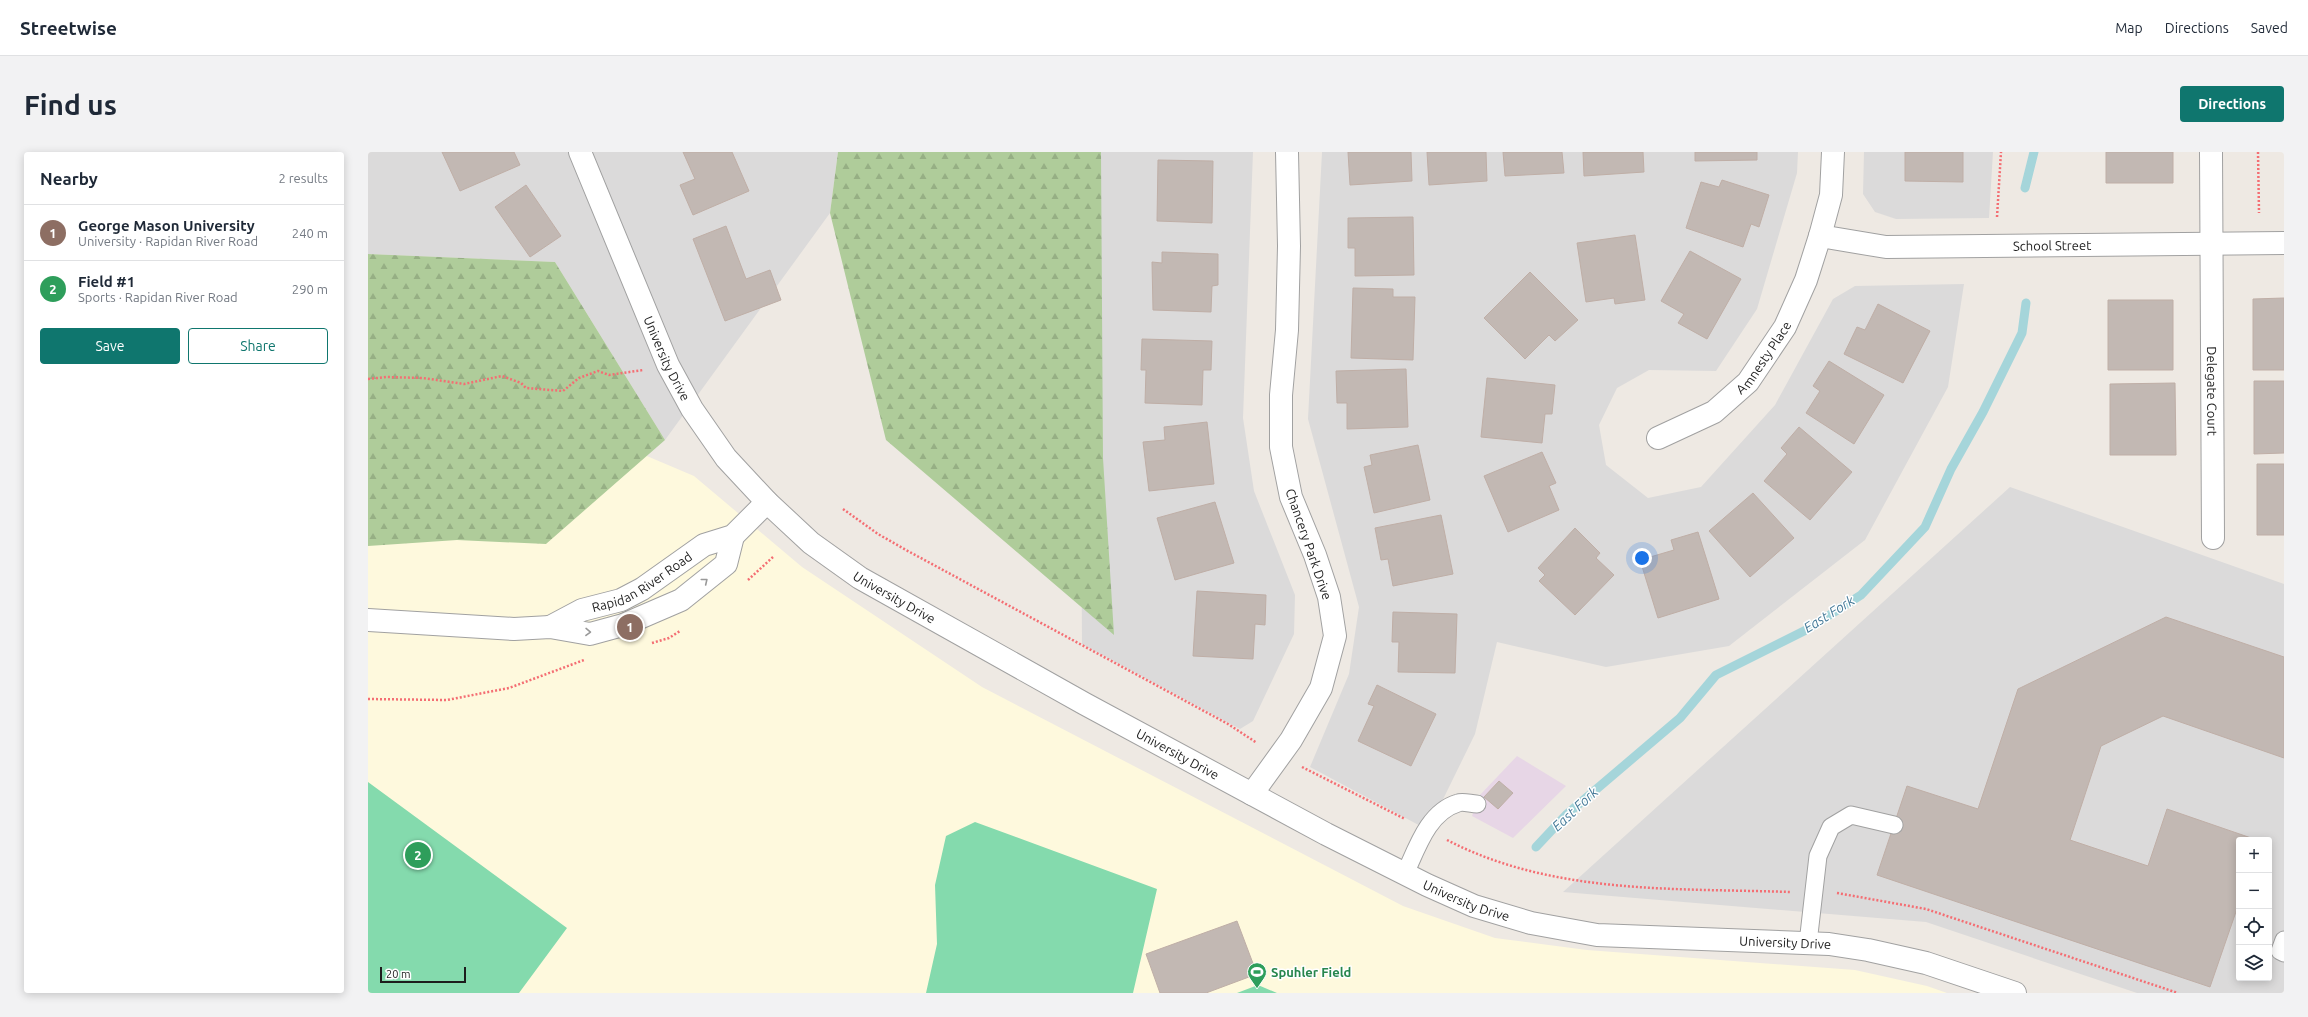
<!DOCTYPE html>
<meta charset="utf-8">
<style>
:root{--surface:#fff;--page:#f2f2f3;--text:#1f2937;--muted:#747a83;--line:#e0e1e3;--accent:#0f766e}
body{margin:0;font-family:Ubuntu,sans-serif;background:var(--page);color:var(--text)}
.controls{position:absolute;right:12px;bottom:12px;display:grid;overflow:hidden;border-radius:4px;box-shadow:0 2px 10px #0003}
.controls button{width:36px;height:36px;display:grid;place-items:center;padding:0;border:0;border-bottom:1px solid var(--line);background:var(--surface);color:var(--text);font:20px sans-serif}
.scale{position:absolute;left:12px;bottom:10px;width:86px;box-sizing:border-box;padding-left:4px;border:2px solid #1d1d1d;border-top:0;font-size:11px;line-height:14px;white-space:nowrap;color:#1d1d1d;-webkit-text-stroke:3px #fff;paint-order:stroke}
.you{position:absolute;left:1274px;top:406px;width:14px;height:14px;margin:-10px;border:3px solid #fff;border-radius:50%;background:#1a73e8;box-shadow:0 0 0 6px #1a73e833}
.badge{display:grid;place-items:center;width:26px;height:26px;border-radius:50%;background:var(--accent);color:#fff;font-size:13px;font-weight:700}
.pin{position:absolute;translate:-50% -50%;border:2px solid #fff;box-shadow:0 1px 4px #0006}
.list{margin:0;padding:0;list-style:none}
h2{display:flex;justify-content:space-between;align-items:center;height:52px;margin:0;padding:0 16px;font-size:17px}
h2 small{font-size:13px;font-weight:400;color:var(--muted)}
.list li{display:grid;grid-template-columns:26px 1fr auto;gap:12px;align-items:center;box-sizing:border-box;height:56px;padding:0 16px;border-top:1px solid var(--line)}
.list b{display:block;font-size:15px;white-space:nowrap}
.list p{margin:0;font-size:13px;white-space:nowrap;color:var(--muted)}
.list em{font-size:13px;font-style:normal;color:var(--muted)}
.actions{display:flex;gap:8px;padding:12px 16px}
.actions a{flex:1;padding:9px 0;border:1px solid var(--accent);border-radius:4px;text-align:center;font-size:14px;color:var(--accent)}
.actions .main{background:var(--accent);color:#fff}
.icon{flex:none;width:22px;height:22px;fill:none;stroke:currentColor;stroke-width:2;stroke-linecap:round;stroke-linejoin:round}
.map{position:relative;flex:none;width:1916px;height:841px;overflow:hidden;border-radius:4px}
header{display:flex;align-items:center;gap:24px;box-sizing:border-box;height:56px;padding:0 20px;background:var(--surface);border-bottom:1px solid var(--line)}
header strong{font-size:19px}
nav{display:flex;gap:22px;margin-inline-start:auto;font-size:14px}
.intro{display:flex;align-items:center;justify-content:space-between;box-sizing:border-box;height:96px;padding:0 24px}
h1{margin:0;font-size:28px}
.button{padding:10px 18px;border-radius:4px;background:var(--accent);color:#fff;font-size:14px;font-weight:700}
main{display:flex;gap:24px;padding:0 24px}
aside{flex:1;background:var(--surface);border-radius:4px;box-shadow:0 2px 10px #0003}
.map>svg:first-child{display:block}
.residential{fill:#dbdada;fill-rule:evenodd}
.industrial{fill:#e7d6e6}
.education{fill:#fef9dd}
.forest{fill:url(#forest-firs)}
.pitch{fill:#84daad}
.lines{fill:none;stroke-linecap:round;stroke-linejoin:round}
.stream{stroke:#a5d5da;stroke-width:9}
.building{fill:#c2b8b3;stroke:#bfaea6}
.service-casing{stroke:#a1a1a1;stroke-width:19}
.minor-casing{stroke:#a1a1a1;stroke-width:24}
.path{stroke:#f46e73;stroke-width:2.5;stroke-dasharray:2 2;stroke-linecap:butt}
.service{stroke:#fff;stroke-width:17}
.minor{stroke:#fff;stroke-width:22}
.oneway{stroke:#999}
.labels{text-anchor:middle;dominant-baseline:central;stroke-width:3;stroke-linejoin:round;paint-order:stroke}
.street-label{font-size:13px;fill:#1d1d1d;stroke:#fff}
.leisure-label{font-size:13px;font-weight:bold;fill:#27864d;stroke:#fff;text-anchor:start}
.water-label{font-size:14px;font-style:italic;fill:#477c9a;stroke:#fff}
</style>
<header>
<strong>Streetwise</strong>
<nav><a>Map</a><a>Directions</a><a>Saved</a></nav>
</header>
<div class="intro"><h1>Find us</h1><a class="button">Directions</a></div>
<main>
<aside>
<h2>Nearby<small>2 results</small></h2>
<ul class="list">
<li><span class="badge" style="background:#8d6e63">1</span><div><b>George Mason University</b><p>University · Rapidan River Road</p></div><em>240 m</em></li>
<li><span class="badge" style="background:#2e9e5b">2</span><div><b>Field #1</b><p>Sports · Rapidan River Road</p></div><em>290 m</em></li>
</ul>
<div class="actions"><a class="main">Save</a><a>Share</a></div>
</aside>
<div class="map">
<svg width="1916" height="841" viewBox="0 0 1916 841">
<defs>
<pattern id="forest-firs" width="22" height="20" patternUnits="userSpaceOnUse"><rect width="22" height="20" fill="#afcc9a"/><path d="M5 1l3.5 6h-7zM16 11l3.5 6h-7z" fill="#96af84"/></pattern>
</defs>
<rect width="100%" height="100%" fill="#eee9e3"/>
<path class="residential" d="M0,0H470L462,61L297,288L187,110L0,102Z
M711,0H885L875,266L886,339L927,443L926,482L885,569L872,577L714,492Z
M954,0H1430L1429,21L1389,157L1348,219L1281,218L1249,236L1231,273L1238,313L1280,346L1333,335L1407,253L1465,147L1487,134L1596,132L1580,235L1497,388L1361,494L1238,515L1129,490L1107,582L1060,678L942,615L981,522L991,455L940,267Z
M1496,0H1625L1621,66L1528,67L1507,60L1495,42Z
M1642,335L1916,432V841H1769L1558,770L1195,740ZM1871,688H1901V826H1871Z"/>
<path class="industrial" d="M1149,604L1198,634L1145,686L1104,664L1111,644Z"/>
<path class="education" d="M0,186L326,324L434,415L614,535L1035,754L1127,786L1219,798L1487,818L1559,834L1579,841H0Z"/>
<path class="forest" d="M470,0H733L735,306L746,483L518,288L462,61Z
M0,102L187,110L297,288L178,392L89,388L0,394Z"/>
<path class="pitch" d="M0,630L199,776L151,841H0Z
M607,670L789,737L765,841H558L569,792L567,733L578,684Z
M890,833L909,841H869Z"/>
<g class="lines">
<path class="stream" d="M1657,36L1666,0
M1168,695L1198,663L1312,566L1348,523L1438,478L1493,443L1557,375L1583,317L1615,260L1654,181L1658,151"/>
</g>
<path class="building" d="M74,0H146L152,13L92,39Z
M315,0H364L381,39L325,63L312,33L327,27Z
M980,0H1043L1044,29L982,33Z
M1059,0H1118L1119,29L1061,33Z
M1135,0H1194L1196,21L1137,24Z
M1215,0H1275L1276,20L1216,24Z
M1327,0H1389V8L1327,9Z
M1537,0H1595V30L1537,29Z
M1738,0H1805V31H1738Z
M790,8L845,9L844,71L789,69Z
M1354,28L1401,43L1391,75L1383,72L1375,95L1318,76L1333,30L1351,35Z
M158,33L193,84L162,105L127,55Z
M1045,65L1046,123L987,124V96H980V66Z
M358,74L378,127L402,118L413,148L357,169L325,87Z
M1267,83L1277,148L1247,152L1246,146L1218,150L1209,91Z
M1322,99L1373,127L1339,187L1310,171L1316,162L1293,149Z
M794,100L850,102V133L844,134L843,160L785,158L784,110L794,111Z
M1162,120L1210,168L1187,189L1181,183L1157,207L1116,166Z
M985,136L1025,137V145H1047L1045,208L983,206Z
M1916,146V218H1885V147Z
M1740,148H1805V218H1740Z
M1510,152L1562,179L1535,231L1476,202L1489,175L1497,178Z
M774,187L844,189L843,218H835L834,253L777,251L778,218H773Z
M1461,209L1516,243L1486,292L1438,261L1452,239L1445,234Z
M1038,217L1040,275L979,277V251H969L968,219Z
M1119,226L1187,233L1184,262H1177L1174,291L1113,285Z
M1886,229H1916V301L1886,302Z
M1807,231L1808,303H1742V232Z
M839,270L846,332L781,339L775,290L797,288L796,275Z
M1431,275L1484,320L1442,368L1396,329L1419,302L1413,296Z
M1050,293L1062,348L1006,361L996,315L1004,313L1002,303Z
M1174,300L1188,331L1181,334L1191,358L1140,380L1116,324Z
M1889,312H1916V383H1889Z
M1385,341L1426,386L1382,425L1341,379Z
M847,350L866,411L807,428L789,366Z
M1073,363L1085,422L1025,434L1020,407L1013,408L1007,376Z
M1207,376L1232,401L1228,406L1246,423L1207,463L1171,429L1177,423L1170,416Z
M1330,380L1351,447L1290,466L1272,408L1306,398L1303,388Z
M829,439L898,443L897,473L887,472L885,507L825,504Z
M1025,460L1089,462L1087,521L1030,520L1031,490H1024Z
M1798,465L1916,505V606L1795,564L1733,594L1702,688L1780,714L1799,657L1889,688H1871V751L1842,835L1509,723L1539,634L1610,657L1650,537Z
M1009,533L1068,562L1043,614L990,589L1006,554L1000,552Z
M1131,629L1145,641L1130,657L1116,645Z
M869,769L889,822L838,841H792L778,802Z"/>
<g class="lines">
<defs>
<path id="service" d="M1037,722C1049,696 1060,660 1090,651C1095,649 1103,652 1109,652
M1916,788L1912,799L1916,801
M1440,791L1450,704L1463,675L1483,663L1526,673"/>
<g id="minor">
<path id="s1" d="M212,0L300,213L324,257L358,306L399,350L443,391L492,426L717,552L958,682L1059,733L1106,754L1163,771L1229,783L1461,792L1500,798L1558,811L1647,841"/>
<path id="s2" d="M1843,0L1845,386"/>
<path id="s3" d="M1452,84L1518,95L1916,91"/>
<path id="s4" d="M1290,286L1346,260L1380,230L1417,175L1438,128L1452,84L1463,43L1465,0"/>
<path d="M0,468L146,477L182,475L222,482L255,473L313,448L358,412L365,384"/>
<path id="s5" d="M182,475L214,458L253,448L274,437L336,393L365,384L399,350"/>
<path d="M884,642L923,588L953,536L967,484L961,445L947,403L923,345L913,295V243L919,178L921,94L919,0"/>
</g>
</defs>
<use href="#service" class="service-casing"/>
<use href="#minor" class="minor-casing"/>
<path class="path" d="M1890,0L1891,61
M1629,65L1633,0
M0,227L18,225L55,226L96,232L134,224L153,231L158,236L195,239L211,226L230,219L241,223L275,218
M475,357L510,382L538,398L860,572L889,591
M380,428L405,405
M284,491L301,486L312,479
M0,547L79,548L141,536L216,508
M934,615L1037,667
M1079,688C1185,743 1307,736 1422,740
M1469,741L1558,757L1810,841"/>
<use href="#service" class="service"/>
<use href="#minor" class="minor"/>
</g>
<defs><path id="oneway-chevron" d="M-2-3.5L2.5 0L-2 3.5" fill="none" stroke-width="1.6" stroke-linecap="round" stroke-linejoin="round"/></defs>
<g class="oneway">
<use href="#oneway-chevron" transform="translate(337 429) rotate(-39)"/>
<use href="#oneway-chevron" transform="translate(220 480) rotate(1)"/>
</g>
<defs>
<symbol id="stadium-pin" viewBox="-11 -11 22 30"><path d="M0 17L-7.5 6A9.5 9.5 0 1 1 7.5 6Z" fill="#2e9e5b" stroke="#fff"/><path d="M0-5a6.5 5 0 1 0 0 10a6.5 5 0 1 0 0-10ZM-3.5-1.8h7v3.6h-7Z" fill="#fff"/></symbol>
</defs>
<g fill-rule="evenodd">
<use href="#stadium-pin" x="878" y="809" width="22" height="30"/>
</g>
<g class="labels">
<g class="street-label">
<text stroke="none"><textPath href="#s3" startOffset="233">School Street</textPath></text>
<text stroke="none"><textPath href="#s4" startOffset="136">Amnesty Place</textPath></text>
<text stroke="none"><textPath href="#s1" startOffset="224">University Drive</textPath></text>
<text stroke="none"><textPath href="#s2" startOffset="239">Delegate Court</textPath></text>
<text transform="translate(941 392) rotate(71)">Chancery Park Drive</text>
<text stroke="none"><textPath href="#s5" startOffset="103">Rapidan River Road</textPath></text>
<text stroke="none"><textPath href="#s1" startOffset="560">University Drive</textPath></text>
<text stroke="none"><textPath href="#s1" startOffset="884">University Drive</textPath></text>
<text stroke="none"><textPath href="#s1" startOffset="1208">University Drive</textPath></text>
<text stroke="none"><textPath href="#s1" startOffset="1532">University Drive</textPath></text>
</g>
<g class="leisure-label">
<text x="903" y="820">Spuhler Field</text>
</g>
<g class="water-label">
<text transform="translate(1461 462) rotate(-32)">East Fork</text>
<text transform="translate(1207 657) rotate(-43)">East Fork</text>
</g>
</g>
</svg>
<div class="controls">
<button>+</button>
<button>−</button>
<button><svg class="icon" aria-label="locate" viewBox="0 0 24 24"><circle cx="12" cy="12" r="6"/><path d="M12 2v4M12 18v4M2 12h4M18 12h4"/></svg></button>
<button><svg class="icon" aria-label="layers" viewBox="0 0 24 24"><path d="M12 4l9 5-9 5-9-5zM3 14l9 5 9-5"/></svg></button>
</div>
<div class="scale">20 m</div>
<div class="you"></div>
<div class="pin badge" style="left:262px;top:475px;background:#8d6e63">1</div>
<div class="pin badge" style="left:50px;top:703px;background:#2e9e5b">2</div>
</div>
</main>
